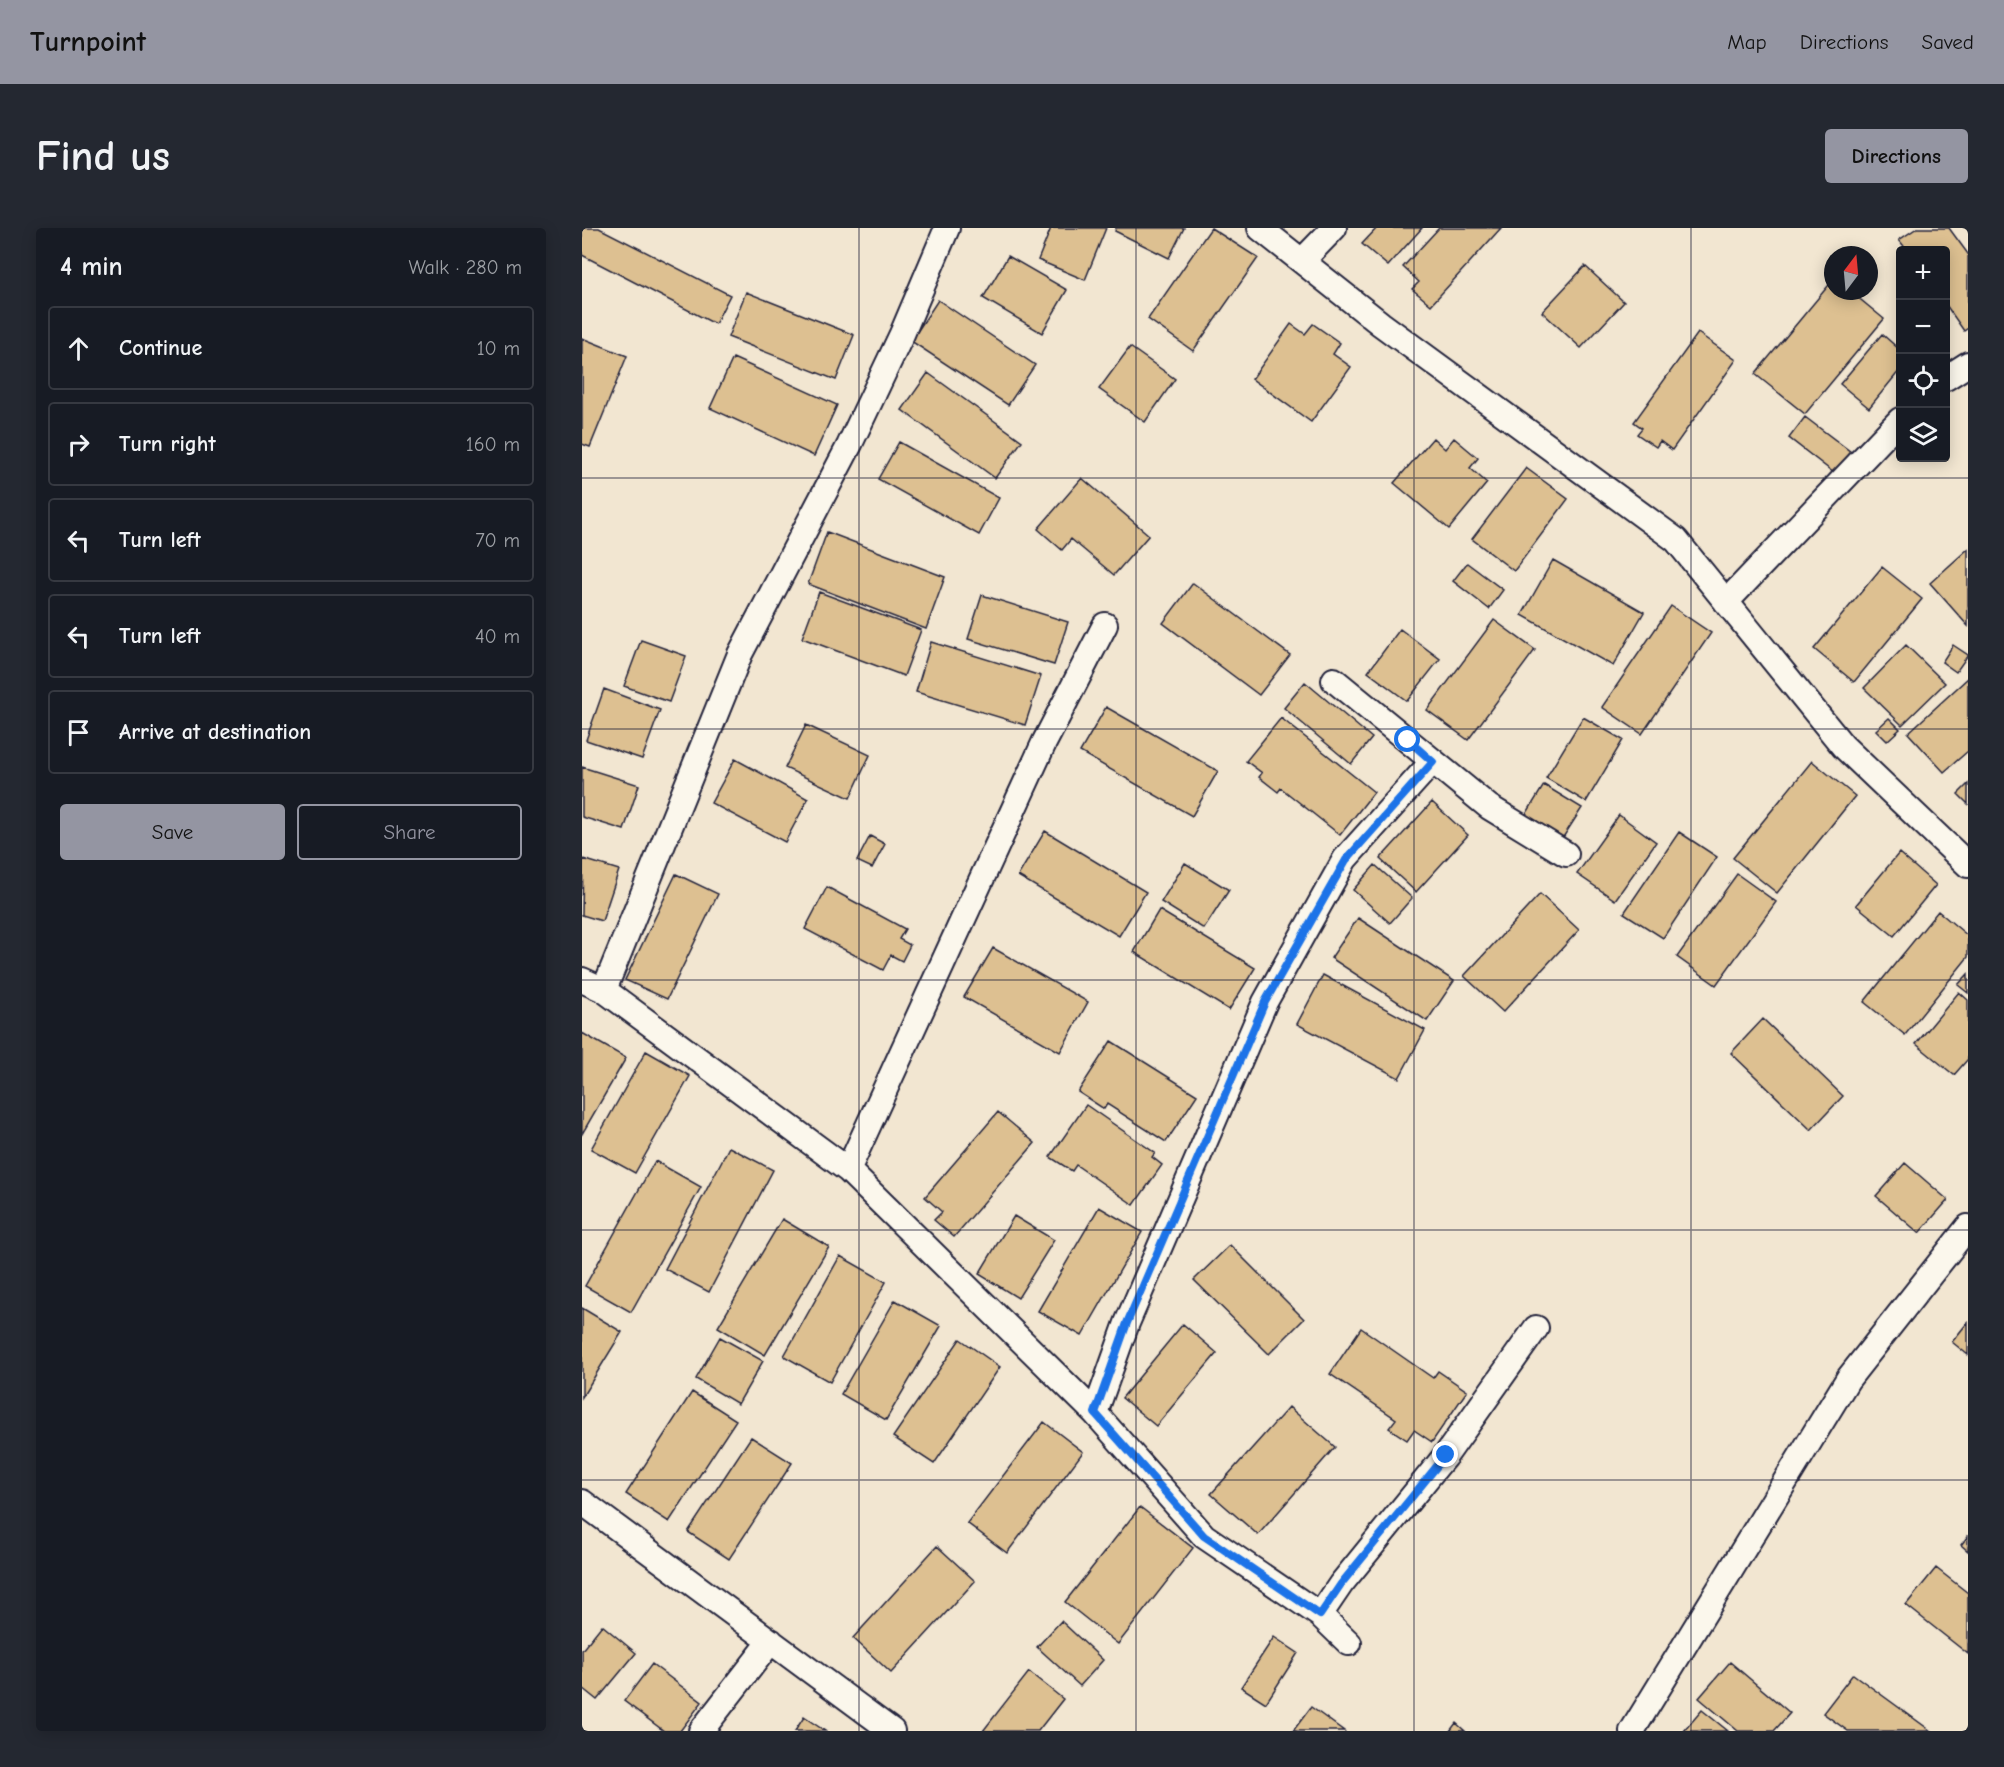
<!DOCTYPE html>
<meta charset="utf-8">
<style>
:root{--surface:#171b24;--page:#242831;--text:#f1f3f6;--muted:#9ea1a6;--line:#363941;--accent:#9495a2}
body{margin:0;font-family:"Comic Neue",sans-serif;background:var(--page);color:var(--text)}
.controls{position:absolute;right:18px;top:18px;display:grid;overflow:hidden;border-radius:6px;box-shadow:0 3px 15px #0003}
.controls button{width:54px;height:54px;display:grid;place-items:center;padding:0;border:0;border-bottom:2px solid var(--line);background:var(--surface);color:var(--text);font:30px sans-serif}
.compass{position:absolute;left:1242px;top:18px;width:54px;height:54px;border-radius:50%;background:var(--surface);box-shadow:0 3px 15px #0003;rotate:16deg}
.stop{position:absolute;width:18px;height:18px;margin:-14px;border:4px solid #1a73e8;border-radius:50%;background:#fff}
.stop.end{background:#1a73e8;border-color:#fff;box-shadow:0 2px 6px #0008}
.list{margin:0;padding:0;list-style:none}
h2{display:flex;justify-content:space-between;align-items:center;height:78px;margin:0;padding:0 24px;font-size:26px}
h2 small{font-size:20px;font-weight:400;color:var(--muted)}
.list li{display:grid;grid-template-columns:39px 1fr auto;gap:18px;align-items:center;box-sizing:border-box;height:84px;margin:0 12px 12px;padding:0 12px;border:2px solid var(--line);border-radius:6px}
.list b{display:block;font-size:22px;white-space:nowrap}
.list em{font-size:20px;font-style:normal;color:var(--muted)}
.actions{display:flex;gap:12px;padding:18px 24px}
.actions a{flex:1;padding:14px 0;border:2px solid var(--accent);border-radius:6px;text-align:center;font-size:21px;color:var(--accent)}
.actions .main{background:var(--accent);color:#111}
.icon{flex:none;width:33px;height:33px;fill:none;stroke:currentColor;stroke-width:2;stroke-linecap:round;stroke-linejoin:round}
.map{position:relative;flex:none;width:1386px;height:1503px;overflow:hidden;border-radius:6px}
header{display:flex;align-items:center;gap:36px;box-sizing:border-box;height:84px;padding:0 30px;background:var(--accent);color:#111}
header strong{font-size:28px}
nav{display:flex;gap:33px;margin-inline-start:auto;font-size:21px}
.intro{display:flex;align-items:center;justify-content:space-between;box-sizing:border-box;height:144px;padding:0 36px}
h1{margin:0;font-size:42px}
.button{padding:15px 27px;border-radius:6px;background:var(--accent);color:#111;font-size:21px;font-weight:700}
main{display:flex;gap:36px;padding:0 36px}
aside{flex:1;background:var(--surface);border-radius:6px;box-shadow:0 3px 15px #0003}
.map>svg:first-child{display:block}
.building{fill:#ddc091;stroke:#22223b;stroke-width:1.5}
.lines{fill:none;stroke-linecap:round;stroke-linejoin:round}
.minor-casing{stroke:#22223b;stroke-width:28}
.minor{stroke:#fbf7ec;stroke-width:24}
.route{stroke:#1a73e8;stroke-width:8}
.grid{fill:none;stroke:#22223b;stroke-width:1.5;stroke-opacity:0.55}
</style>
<header>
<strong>Turnpoint</strong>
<nav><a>Map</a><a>Directions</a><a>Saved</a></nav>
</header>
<div class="intro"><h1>Find us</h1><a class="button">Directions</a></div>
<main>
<aside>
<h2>4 min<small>Walk · 280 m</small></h2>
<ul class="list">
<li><svg class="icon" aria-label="ahead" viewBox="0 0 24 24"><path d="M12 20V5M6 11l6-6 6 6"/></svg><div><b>Continue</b></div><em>10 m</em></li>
<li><svg class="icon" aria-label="right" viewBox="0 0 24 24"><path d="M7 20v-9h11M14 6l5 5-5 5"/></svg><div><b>Turn right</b></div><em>160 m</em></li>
<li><svg class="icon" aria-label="left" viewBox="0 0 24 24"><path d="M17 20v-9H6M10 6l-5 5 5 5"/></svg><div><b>Turn left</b></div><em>70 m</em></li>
<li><svg class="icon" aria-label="left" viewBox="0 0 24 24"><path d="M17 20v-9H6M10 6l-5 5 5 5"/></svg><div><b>Turn left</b></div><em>40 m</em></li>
<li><svg class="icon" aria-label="arrive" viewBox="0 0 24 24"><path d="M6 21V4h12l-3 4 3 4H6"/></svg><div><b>Arrive at destination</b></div></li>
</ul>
<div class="actions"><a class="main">Save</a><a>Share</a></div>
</aside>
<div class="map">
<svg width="1386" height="1503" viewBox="0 0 1386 1503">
<rect width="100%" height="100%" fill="#f2e6d1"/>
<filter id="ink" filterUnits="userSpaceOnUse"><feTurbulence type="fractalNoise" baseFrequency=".0167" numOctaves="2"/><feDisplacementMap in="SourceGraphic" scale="12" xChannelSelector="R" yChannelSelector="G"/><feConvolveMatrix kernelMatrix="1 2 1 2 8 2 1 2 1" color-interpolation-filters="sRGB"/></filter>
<g filter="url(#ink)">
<path class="building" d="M0,0H17L148,67L133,96L0,27Z
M469,0H524L503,52L456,32Z
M534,0H602L587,30L533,3Z
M629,0L676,30L611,123L566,91Z
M795,0H840L806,38L780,16Z
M857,0H919L849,77L830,61L837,54L821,39Z
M1335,0H1367L1386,26V100L1382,103L1364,77V22H1325L1317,12Z
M426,28L485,62L460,105L401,70Z
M1003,38L1042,74L999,120L960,84Z
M1251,52V63H1268L1302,91L1223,186L1173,146Z
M164,64L272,107L254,152L146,109Z
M356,72L453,137L426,177L329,113Z
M709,96L723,106L731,96L758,115L751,126L769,139L729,194L670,151Z
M1116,105L1154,132L1090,222L1078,213L1074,219L1055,206L1060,200L1052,194Z
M1300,106L1318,122V142L1287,180L1258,156Z
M0,110L45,128L8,219L0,216Z
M548,119L593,151L563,194L517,161Z
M151,130L255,177L232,228L128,180Z
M346,145L440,213L413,250L320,182Z
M1223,189L1269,224L1252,245L1207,210Z
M851,210L863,221L872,210L896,230L888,240L905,255L867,301L812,255Z
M317,214L417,270L397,307L296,251Z
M944,240L986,271L932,343L890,311Z
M500,250L567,307L532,347L489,311L480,322L456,301Z
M245,304L363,349L344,401L226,356Z
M1386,321V398L1348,355Z
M971,332L1062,384L1031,438L940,387Z
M885,335L921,362L907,381L871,353Z
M1300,339L1340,371L1272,454L1232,421Z
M611,355L708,427L677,467L581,395Z
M237,364L339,402L322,448L220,410Z
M400,367L486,394L472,437L386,411Z
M1089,378L1129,405L1060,506L1020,479Z
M912,392L953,422L886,512L845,482Z
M818,401L858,431L825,473L786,444Z
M59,412L104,428L87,474L42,458Z
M349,414L459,448L443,497L334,464Z
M1324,417L1363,455L1320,497L1282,460Z
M1371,417L1386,427L1374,444L1360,434Z
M1386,450V523L1362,544L1326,505Z
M723,454L790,510L769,536L702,480Z
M22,461L78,482L60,531L4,512Z
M524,479L636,543L610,588L498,524Z
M1001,489L1041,512L1004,574L964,550Z
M699,490L792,564L758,607L699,560L696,564L677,549L680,545L664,533Z
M1307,490L1318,501L1305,513L1294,502Z
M224,497L288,527L268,570L203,540Z
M153,531L226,571L203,614L129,575Z
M1230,533L1273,568L1195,665L1151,630Z
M0,539L57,557L42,602L0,589Z
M1386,556V576L1376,566Z
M962,557L1000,580L980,611L943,588Z
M850,574L886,607L834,664L798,631Z
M1037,587L1074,614L1033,672L995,646Z
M463,603L564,664L537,708L436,648Z
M1097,604L1135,629L1081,710L1042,685Z
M288,608L303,616L290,640L275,633Z
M1317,625L1354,657L1312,708L1274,677Z
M1,631L37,642L20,693L0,687Z
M603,635L647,662L622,701L579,674Z
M793,637L830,670L808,695L771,662Z
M94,646L136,666L85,771L43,752Z
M1155,646L1194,674L1134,757L1095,729Z
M245,659L323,701L317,711L328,717L320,733L309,727L301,742L223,701Z
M958,666L997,702L921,784L882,748Z
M577,682L673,740L647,782L552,724Z
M1356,683L1386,708V729L1323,807L1282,774Z
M776,690L872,753L845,793L749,730Z
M411,720L506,774L478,824L382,769Z
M1386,746V765L1376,757Z
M741,747L843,802L817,850L715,796Z
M1377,764L1386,772V831L1372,847L1334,816Z
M1181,791L1261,868L1229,902L1149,825Z
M0,805L44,830L0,906Z
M529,813L615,867L584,914L525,876L522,881L496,864Z
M64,823L108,848L53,945L9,921Z
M504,877L573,925L570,929L580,937L552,977L494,937L490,943L468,929Z
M416,884L453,915L372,1009L352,992L360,984L343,969Z
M147,919L191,942L127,1064L83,1041Z
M73,933L119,959L49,1084L3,1058Z
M1323,935L1366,972L1337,1005L1294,968Z
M517,979L560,1004L500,1108L456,1083Z
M432,988L472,1012L436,1070L397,1046Z
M200,991L247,1019L183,1127L136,1099Z
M648,1017L722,1091L687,1126L612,1052Z
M258,1028L304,1054L248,1154L202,1128Z
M313,1072L359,1098L304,1192L259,1166Z
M0,1080L40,1104L0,1169Z
M1386,1094V1127L1370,1114Z
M601,1096L635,1125L574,1198L540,1170Z
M779,1100L851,1150L856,1143L885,1163L850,1214L832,1202L825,1212L807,1200L814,1191L748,1146Z
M138,1109L181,1133L156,1176L114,1151Z
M378,1111L418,1139L352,1236L311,1209Z
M110,1164L154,1192L87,1294L44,1266Z
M707,1179L753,1219L676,1307L629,1266Z
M462,1194L501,1224L425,1325L385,1295Z
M169,1209L210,1235L147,1331L106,1304Z
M558,1279L611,1320L536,1416L483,1374Z
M1386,1308V1323L1379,1317Z
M355,1318L393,1353L309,1445L271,1410Z
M1354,1340L1386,1365V1426L1324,1377Z
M479,1393L521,1432L498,1458L455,1419Z
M20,1397L54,1425L15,1472L0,1460V1422Z
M692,1409L716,1425L684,1475L659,1459Z
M1148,1434L1208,1485L1192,1503H1156L1117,1470Z
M70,1436L120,1474L98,1503H82L42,1473Z
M447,1444L481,1471L456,1503H401Z
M1271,1446L1349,1503H1266L1241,1485Z
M729,1479L762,1503H711Z
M1120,1482L1146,1503H1102Z
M222,1489L243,1503H213Z
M874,1495L883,1503H868Z"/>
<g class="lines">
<defs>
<path id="minor" d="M678,0L799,96L1094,312L1261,518L1386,637
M720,33L752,0
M1364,150L1386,136
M1144,374L1318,192
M752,452L907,579L984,626
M0,752L22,762L266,942L513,1185L622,1308L738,1387L767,1415
M22,762L158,426L267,218L320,106L365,0
M266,942L462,515L523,397
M513,1185L545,1095L683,774L763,631L851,533
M0,1274L310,1503
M738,1387L759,1356L864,1227L954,1100
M119,1503L189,1413
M1050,1503L1266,1151L1386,999"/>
</defs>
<use href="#minor" class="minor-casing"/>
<use href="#minor" class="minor"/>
</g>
</g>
<g class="lines" filter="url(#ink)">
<path class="route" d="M826,512L851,534L764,632L683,774L545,1095L513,1185L622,1308L738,1387L759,1356L864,1227"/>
</g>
<path class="grid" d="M277,0V1503M554,0V1503M832,0V1503M1109,0V1503M0,250H1386M0,501H1386M0,752H1386M0,1002H1386M0,1252H1386"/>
</svg>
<div class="controls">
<button>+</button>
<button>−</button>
<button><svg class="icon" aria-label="locate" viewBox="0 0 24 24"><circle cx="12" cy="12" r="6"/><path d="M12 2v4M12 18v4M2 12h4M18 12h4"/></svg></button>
<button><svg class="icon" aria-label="layers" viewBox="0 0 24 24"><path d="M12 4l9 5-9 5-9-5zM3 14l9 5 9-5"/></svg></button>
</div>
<svg class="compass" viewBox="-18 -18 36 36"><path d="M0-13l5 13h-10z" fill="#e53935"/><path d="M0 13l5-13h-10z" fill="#9ea1a6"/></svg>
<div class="stop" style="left:826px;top:512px"></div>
<div class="stop end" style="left:864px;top:1227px"></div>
</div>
</main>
